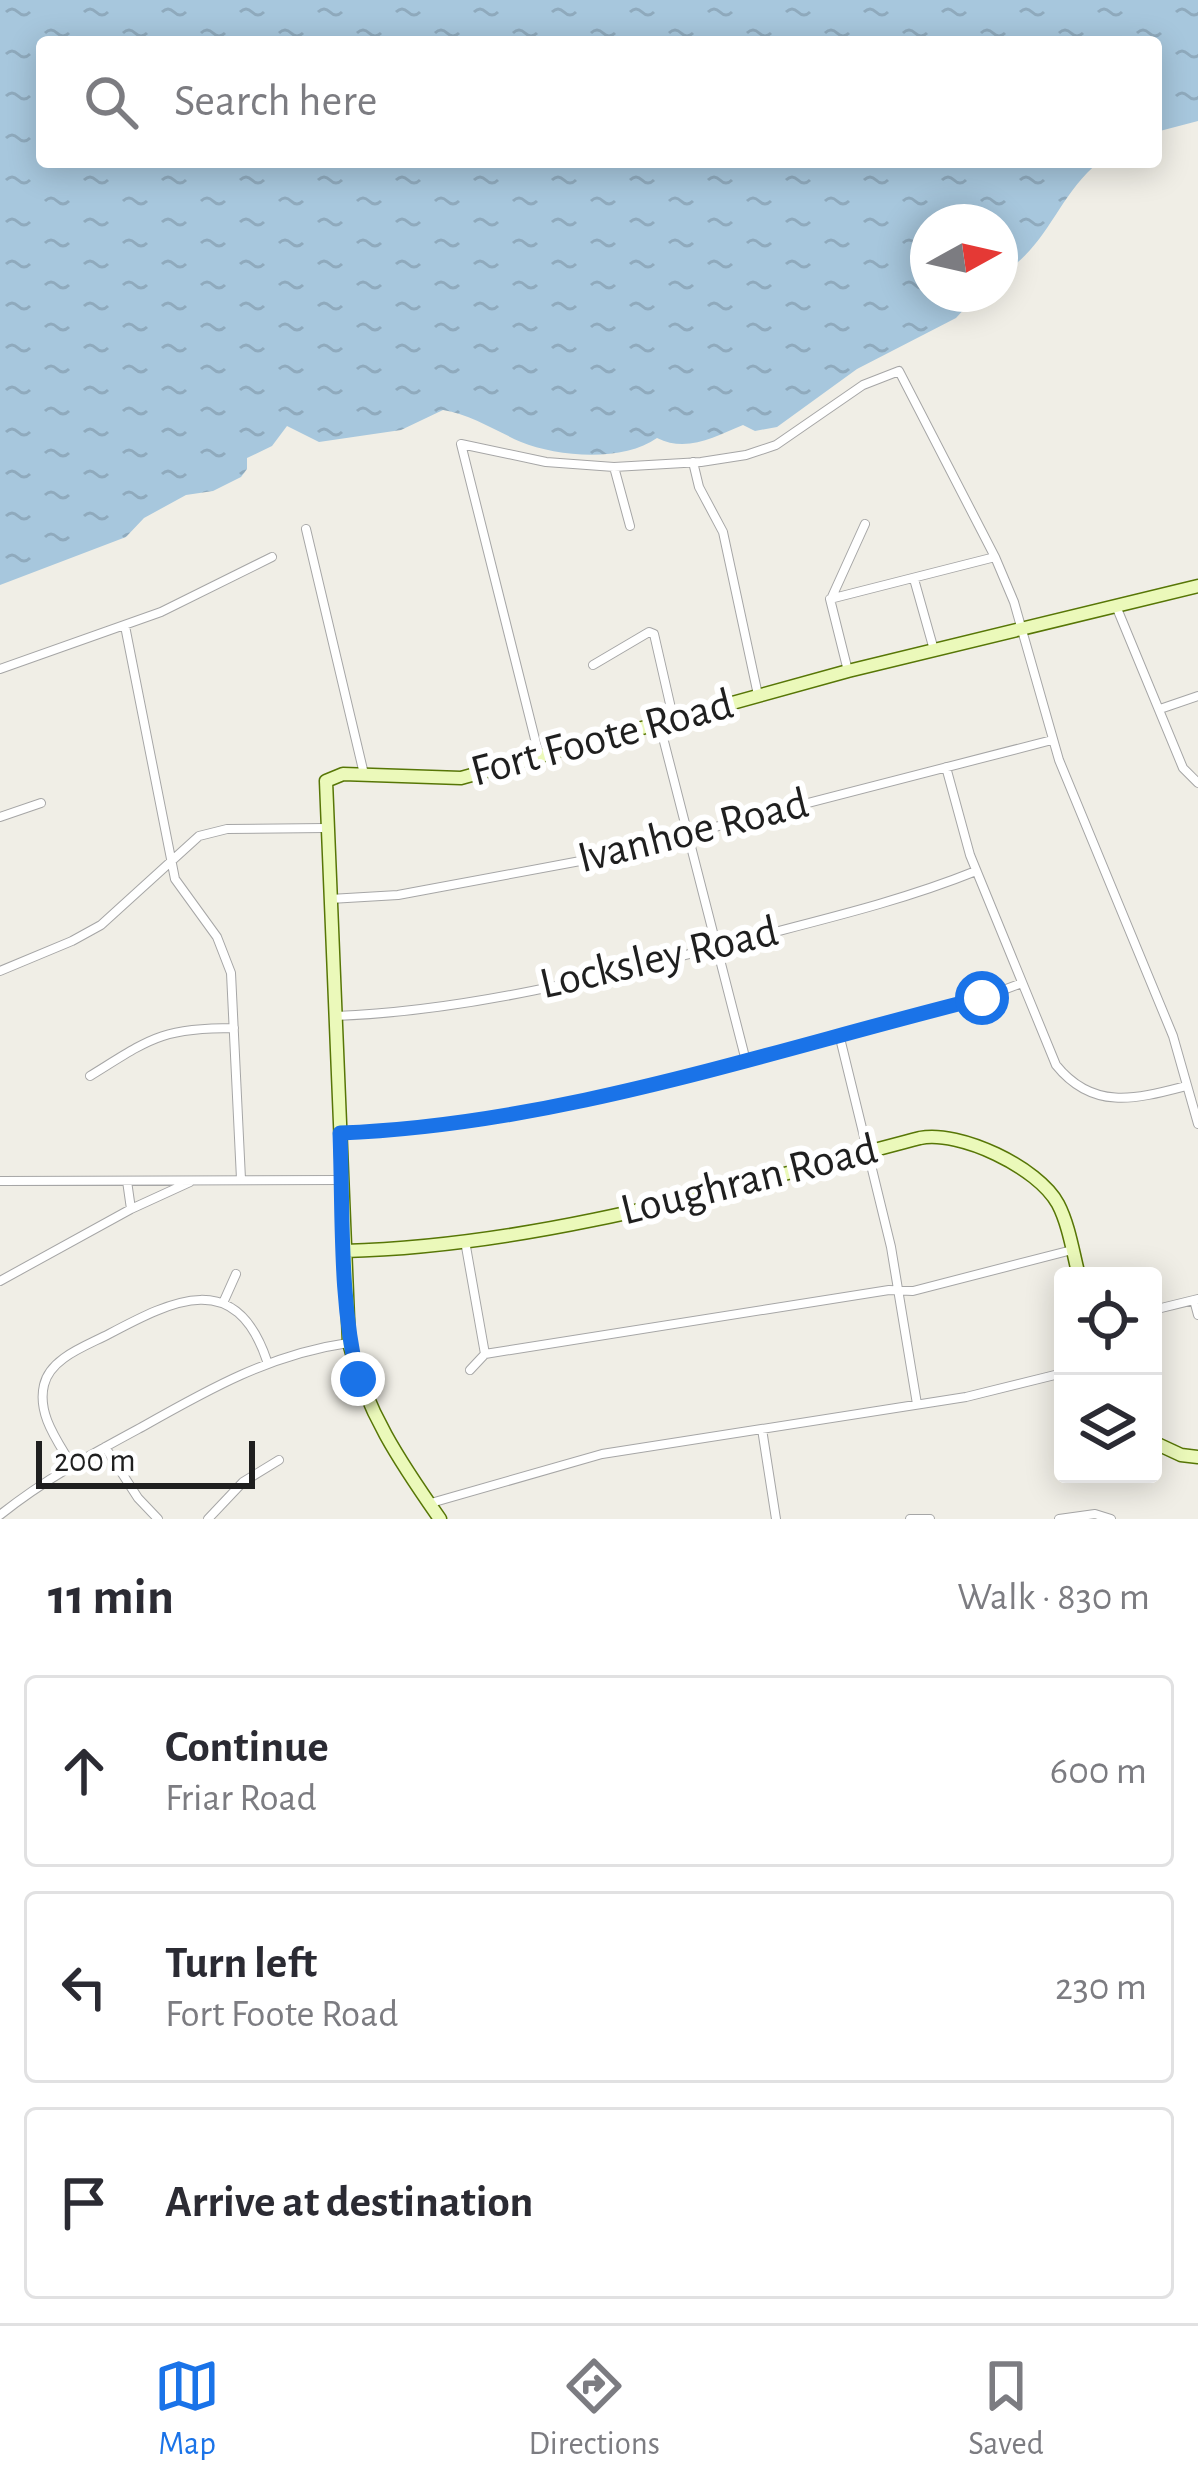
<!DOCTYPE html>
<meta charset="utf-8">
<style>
:root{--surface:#fff;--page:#f7f7f7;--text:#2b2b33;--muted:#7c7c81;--line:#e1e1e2;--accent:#1a73e8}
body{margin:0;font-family:"Alegreya Sans",sans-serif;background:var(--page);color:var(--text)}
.controls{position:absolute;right:36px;bottom:36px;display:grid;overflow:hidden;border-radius:12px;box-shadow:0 6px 30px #0003}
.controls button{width:108px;height:108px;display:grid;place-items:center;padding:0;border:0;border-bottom:3px solid var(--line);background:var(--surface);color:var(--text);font:60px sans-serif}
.compass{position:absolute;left:910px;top:204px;width:108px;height:108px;border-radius:50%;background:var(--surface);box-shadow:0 6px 30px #0003;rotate:82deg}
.scale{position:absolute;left:36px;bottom:30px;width:219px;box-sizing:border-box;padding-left:12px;border:6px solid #1f1f1f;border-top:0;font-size:33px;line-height:42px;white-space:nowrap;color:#1f1f1f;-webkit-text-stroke:9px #fff;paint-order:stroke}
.stop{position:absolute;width:36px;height:36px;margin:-27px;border:9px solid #1a73e8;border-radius:50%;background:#fff}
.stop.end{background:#1a73e8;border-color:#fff;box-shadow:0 3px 12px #0008}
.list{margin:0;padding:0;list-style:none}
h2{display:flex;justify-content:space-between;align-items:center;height:156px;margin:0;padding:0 48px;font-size:51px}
h2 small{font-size:39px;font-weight:400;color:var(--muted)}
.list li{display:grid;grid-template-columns:78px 1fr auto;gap:36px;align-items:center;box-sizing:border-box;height:192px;margin:0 24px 24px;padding:0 24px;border:3px solid var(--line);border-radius:12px}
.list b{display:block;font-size:45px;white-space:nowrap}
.list p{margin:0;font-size:39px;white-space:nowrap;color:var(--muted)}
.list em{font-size:39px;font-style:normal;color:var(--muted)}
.icon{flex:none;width:66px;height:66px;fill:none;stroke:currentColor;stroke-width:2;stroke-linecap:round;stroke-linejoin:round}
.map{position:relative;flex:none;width:1198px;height:1519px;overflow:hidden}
.search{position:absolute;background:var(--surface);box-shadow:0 6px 30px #0003;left:36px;right:36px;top:36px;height:132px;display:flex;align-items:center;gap:30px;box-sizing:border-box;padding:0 42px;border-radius:12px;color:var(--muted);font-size:45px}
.sheet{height:804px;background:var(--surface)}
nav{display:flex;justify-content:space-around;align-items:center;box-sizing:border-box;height:168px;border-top:3px solid var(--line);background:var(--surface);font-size:33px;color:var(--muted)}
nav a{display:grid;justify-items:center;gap:6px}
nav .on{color:var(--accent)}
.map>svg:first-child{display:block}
.water{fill:url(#water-ripples)}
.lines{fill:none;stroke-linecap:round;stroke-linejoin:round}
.street-casing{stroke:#a6a6a6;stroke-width:10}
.secondary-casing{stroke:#577606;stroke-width:15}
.street{stroke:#fff;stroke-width:8}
.secondary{stroke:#ebf9ba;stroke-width:12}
.route{stroke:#1a73e8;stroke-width:15}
.labels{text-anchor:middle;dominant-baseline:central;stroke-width:12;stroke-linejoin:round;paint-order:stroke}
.street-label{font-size:45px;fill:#1f1f1f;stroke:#fff}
</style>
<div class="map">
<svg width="1198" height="1519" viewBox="0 0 1198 1519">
<defs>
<pattern id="water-ripples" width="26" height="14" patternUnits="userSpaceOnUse" patternTransform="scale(3)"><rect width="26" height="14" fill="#a7c7dd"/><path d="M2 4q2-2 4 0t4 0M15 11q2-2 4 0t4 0" fill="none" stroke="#8faabd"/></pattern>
</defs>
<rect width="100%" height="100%" fill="#f0eee6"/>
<path class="water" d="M0,0H1198V121L1156,132V42H42V162H1099C1057,196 1049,246 1000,275V222H928V294H978L956,318L857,369L777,427L755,431L743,425C714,437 687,453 657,438C624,462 558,457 521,442C496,431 470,414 443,410L401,430L319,442L287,426L272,446L247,458V469L241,477L213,491L186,495L144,518L126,537L0,585Z"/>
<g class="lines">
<defs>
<path id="street" d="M693,462L699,487L723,532L758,695
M614,467L630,526
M306,529L364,774
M914,579L934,650
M830,599L995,557
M830,599L848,671
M831,599L865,524
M1116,606L1183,768L1198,783
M125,626L175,879L217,937L231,973L241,1179
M593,665L649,632L654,634L673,717
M0,669L161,612L272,557
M1160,709L1198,696
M659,722L746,1061
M539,755L461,444L546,462L614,467L701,462L746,455L776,445L863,385L899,371L995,557L1014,602L1059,760L1173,1036L1198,1124
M946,767L970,855L1056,1065C1093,1111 1136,1099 1186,1086
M0,817L41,803
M330,899L398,895L591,859L1052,740
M0,971L72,941L101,925L199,836L227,829L326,828
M336,1016C472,1011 608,975 740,941C820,920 899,902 976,871
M839,1034L891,1247L917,1404
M90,1076C150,1039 160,1028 234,1028
M340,1133C557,1124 772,1050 982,998L1022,983
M0,1181L342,1180
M127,1181L131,1209
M465,1241L485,1354
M0,1281L131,1209L190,1182
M1194,1300L1198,1315
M223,1303L236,1274
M1153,1310L1198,1299
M485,1354L889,1290L913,1291L1072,1250
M470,1370L485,1354
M762,1429L776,1519
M105,1447L138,1498L158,1519
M71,1464C57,1440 37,1414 44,1385C50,1358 86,1346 109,1334C173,1300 236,1268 267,1361
M431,1503L602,1454L966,1397L1063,1373
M0,1515C45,1479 92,1454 142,1427C209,1389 271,1354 348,1343
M208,1519L243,1482L279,1460
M910,1519H930
M1059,1519L1095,1514L1111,1519"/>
<path id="secondary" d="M345,1251C540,1246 732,1187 920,1138C959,1130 1038,1167 1058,1204C1069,1225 1073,1253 1079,1276
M1153,1442L1181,1455L1198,1457
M440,1519C400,1462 366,1411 349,1343L326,781L343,774L461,778L848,671L1198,586"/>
</defs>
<use href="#street" class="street-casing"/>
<use href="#secondary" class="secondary-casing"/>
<use href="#street" class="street"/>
<use href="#secondary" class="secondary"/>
</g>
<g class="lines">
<path class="route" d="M358,1379C339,1300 343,1214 340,1133C557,1125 772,1050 982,998"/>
</g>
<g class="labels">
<g class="street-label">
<text transform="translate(602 738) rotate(-15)">Fort Foote Road</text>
<text transform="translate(693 831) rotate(-14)">Ivanhoe Road</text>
<text transform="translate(659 958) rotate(-13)">Locksley Road</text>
<text transform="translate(749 1180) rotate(-14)">Loughran Road</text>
</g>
</g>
</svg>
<div class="controls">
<button><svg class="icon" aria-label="locate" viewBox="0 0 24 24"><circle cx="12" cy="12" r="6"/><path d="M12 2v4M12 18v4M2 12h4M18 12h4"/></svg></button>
<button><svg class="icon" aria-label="layers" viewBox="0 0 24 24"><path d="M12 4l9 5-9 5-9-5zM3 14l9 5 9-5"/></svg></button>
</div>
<svg class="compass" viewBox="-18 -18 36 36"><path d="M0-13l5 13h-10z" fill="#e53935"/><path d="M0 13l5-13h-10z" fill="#7c7c81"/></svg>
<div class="scale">200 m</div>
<div class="stop" style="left:982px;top:998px"></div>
<div class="stop end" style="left:358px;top:1379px"></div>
<div class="search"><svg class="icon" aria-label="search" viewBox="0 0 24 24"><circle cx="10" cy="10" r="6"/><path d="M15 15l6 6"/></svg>Search here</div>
</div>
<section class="sheet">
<h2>11 min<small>Walk · 830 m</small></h2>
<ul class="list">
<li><svg class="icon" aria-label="ahead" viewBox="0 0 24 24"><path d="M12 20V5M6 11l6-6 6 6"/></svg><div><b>Continue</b><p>Friar Road</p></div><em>600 m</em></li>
<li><svg class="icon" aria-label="left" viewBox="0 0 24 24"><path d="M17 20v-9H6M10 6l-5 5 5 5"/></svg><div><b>Turn left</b><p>Fort Foote Road</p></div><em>230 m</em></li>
<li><svg class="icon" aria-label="arrive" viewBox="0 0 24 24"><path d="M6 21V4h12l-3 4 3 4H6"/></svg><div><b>Arrive at destination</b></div></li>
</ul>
</section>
<nav>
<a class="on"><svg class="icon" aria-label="map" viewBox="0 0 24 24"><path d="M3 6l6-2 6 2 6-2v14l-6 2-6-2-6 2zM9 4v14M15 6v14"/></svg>Map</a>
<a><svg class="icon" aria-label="directions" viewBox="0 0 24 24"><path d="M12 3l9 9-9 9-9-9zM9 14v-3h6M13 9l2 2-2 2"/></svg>Directions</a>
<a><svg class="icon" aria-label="saved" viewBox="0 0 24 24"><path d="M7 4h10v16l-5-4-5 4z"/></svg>Saved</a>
</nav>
